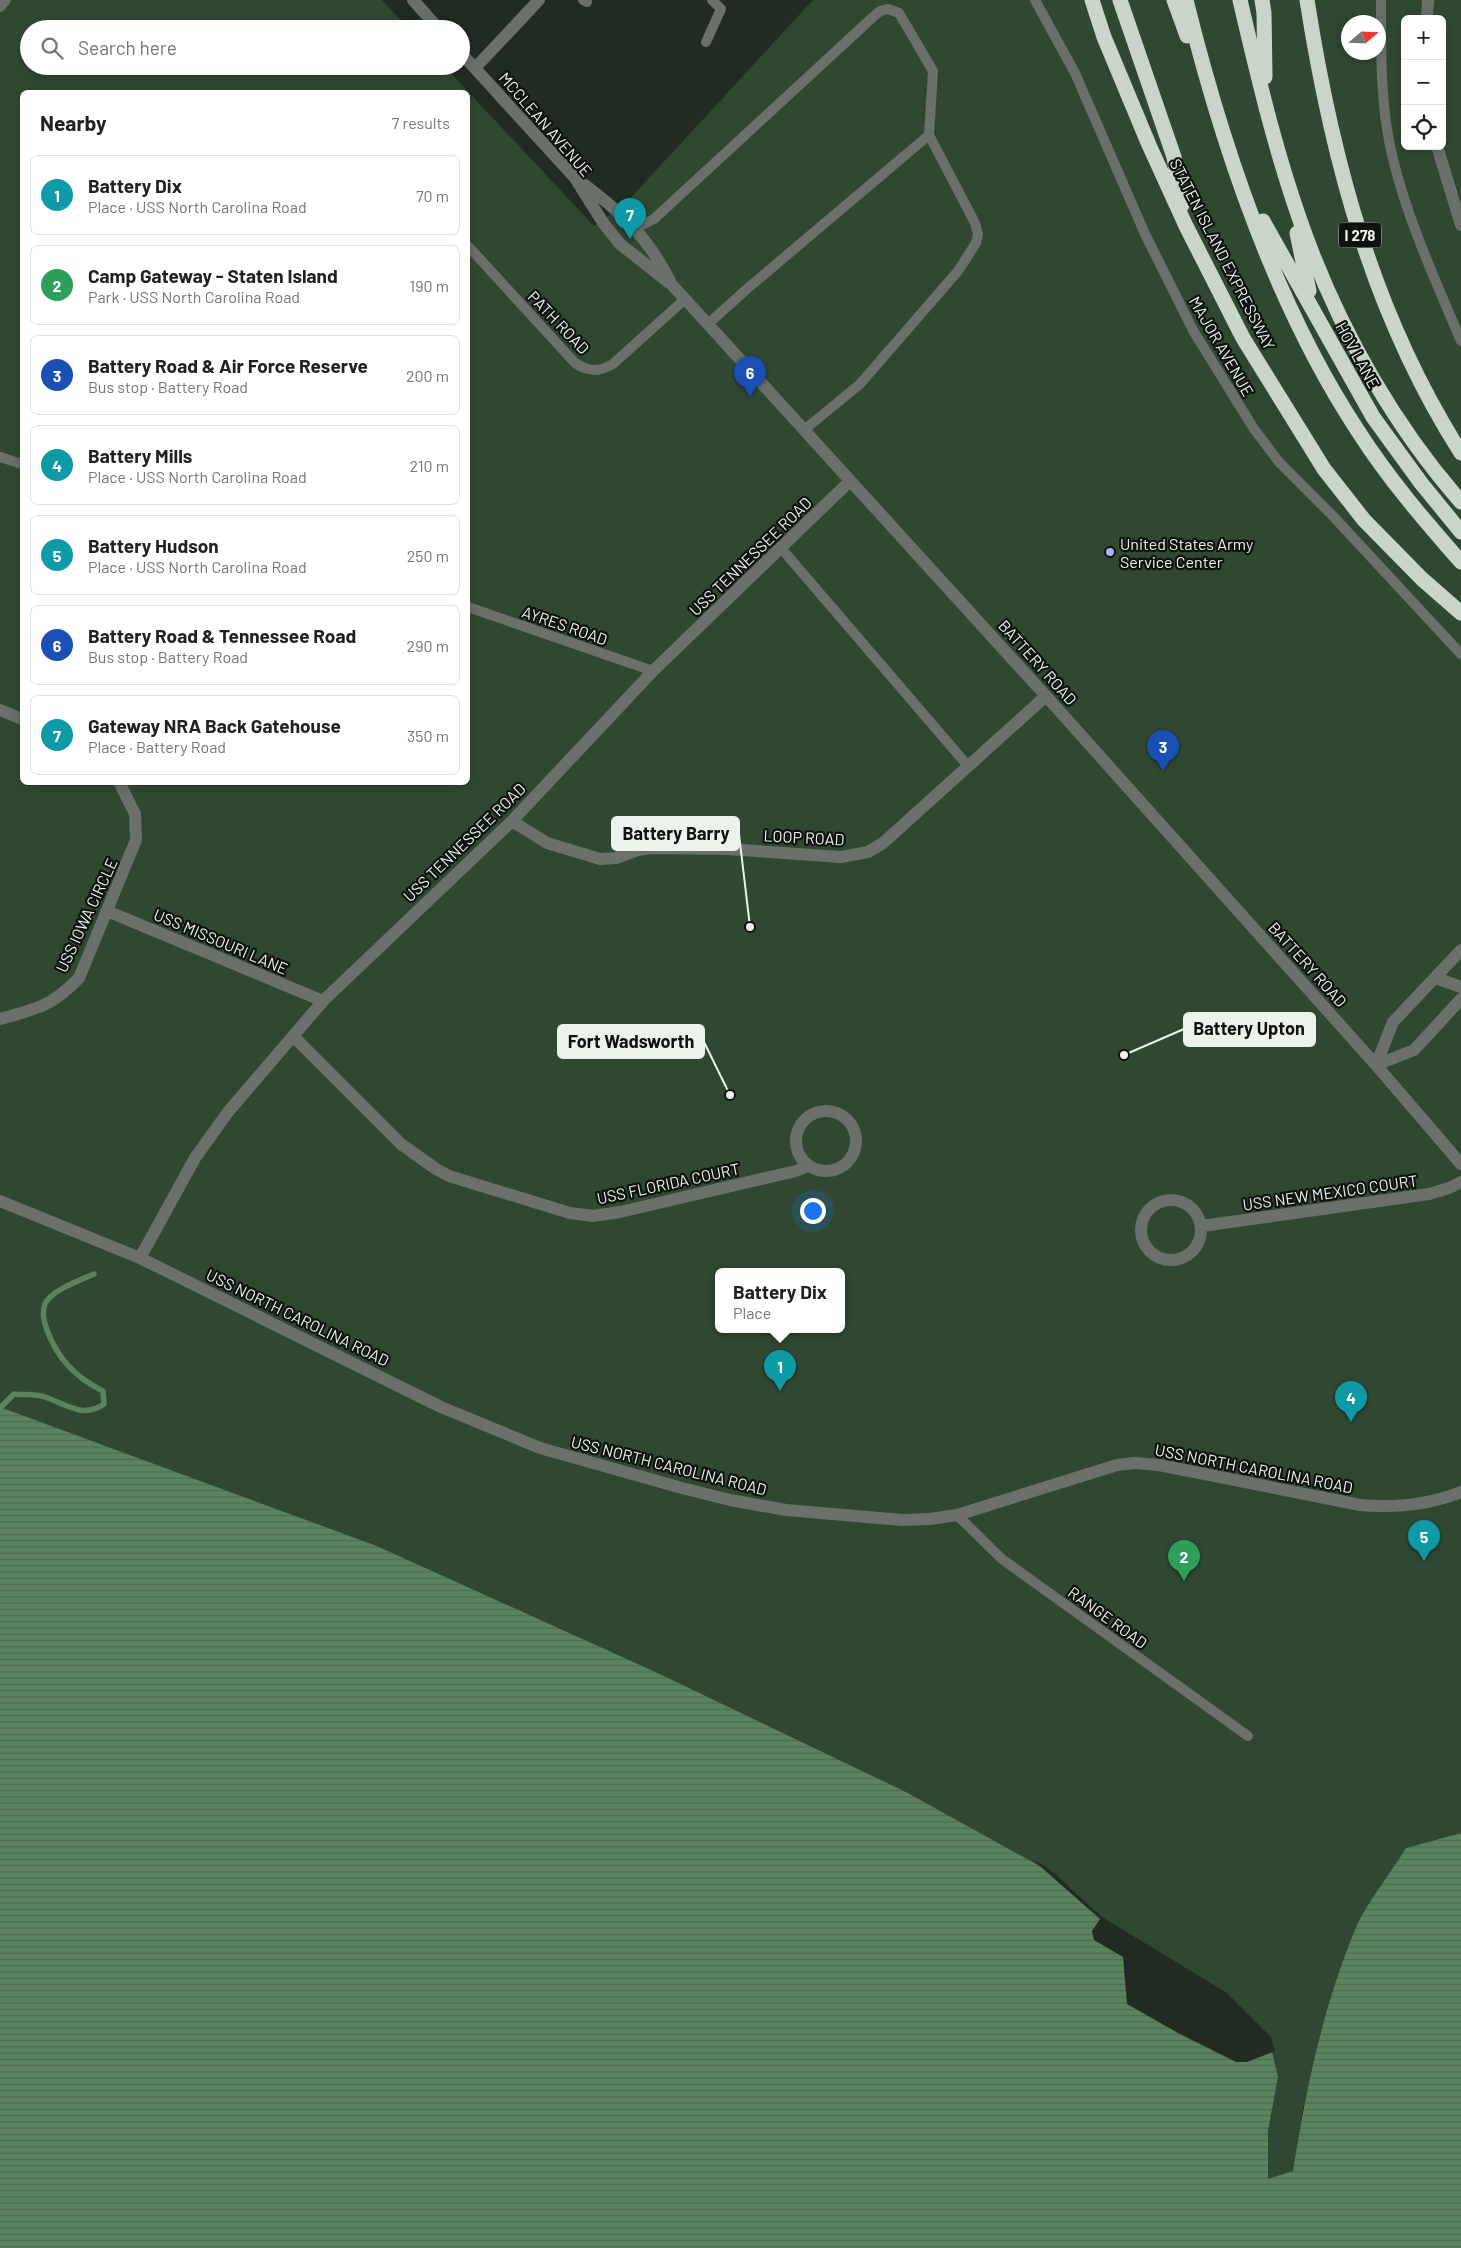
<!DOCTYPE html>
<meta charset="utf-8">
<style>
:root{--surface:#fff;--page:#f2f2f2;--text:#202124;--muted:#757577;--line:#e0e0e0;--accent:#5f6185}
body{margin:0;font-family:Barlow,sans-serif;background:var(--page);color:var(--text)}
.controls{position:absolute;right:15px;top:15px;display:grid;overflow:hidden;border-radius:8px;box-shadow:0 2px 12px #0003}
.controls button{width:45px;height:45px;display:grid;place-items:center;padding:0;border:0;border-bottom:1px solid var(--line);background:var(--surface);color:var(--text);font:25px sans-serif}
.compass{position:absolute;left:1341px;top:15px;width:45px;height:45px;border-radius:50%;background:var(--surface);box-shadow:0 2px 12px #0003;rotate:71deg}
.you{position:absolute;left:812px;top:1210px;width:18px;height:18px;margin:-12px;border:4px solid #fff;border-radius:50%;background:#1a73e8;box-shadow:0 0 0 8px #1a73e833}
.badge{display:grid;place-items:center;width:32px;height:32px;border-radius:50%;background:var(--accent);color:#fff;font-size:16px;font-weight:700}
.pin{position:absolute;translate:-50% -41px;filter:drop-shadow(0 1px 2px #0008)}
.pin::after{content:'';position:absolute;top:26px;width:18px;height:15px;background:inherit;clip-path:polygon(0 0,100% 0,50% 100%)}
.popup{position:absolute;left:715px;top:1268px;width:130px;height:65px;box-sizing:border-box;display:grid;place-content:center;border-radius:8px;background:var(--surface);filter:drop-shadow(0 1px 4px #0005);font-size:16px;white-space:nowrap;color:var(--muted)}
.popup b{font-size:19px;color:var(--text)}
.popup::after{content:'';position:absolute;left:50%;top:100%;margin-left:-10px;border:10px solid transparent;border-top-color:var(--surface)}
.list{margin:0;padding:0;list-style:none}
h2{display:flex;justify-content:space-between;align-items:center;height:65px;margin:0;padding:0 20px;font-size:21px}
h2 small{font-size:16px;font-weight:400;color:var(--muted)}
.list li{display:grid;grid-template-columns:32px 1fr auto;gap:15px;align-items:center;box-sizing:border-box;height:80px;margin:0 10px 10px;padding:0 10px;border:1px solid var(--line);border-radius:8px}
.list b{display:block;font-size:19px;white-space:nowrap}
.list p{margin:0;font-size:16px;white-space:nowrap;color:var(--muted)}
.list em{font-size:16px;font-style:normal;color:var(--muted)}
.icon{flex:none;width:28px;height:28px;fill:none;stroke:currentColor;stroke-width:2;stroke-linecap:round;stroke-linejoin:round}
.map{position:relative;flex:none;width:1461px;height:2248px;overflow:hidden}
.search{position:absolute;background:var(--surface);box-shadow:0 2px 12px #0003;left:20px;top:20px;width:450px;height:55px;display:flex;align-items:center;gap:12px;box-sizing:border-box;padding:0 18px;border-radius:28px;color:var(--muted);font-size:19px}
.panel{position:absolute;background:var(--surface);box-shadow:0 2px 12px #0003;left:20px;top:90px;width:450px;height:695px;border-radius:8px}
.map>svg:first-child{display:block}
.park{fill:#304832;fill-rule:evenodd}
.water{fill:url(#water-rules)}
.pier{fill:#212b22}
.lines{fill:none;stroke-linecap:round;stroke-linejoin:round}
.stream{stroke:#5a845e;stroke-width:5.5}
.lane{stroke:#6b706b;stroke-width:10}
.street{stroke:#6b706b;stroke-width:12}
.highway{stroke:#c9d5c9;stroke-width:15}
.poi-dot{fill:#adaffb;stroke:#0e120e;stroke-width:2}
.labels{text-anchor:middle;dominant-baseline:central;stroke-width:4.5;stroke-linejoin:round;paint-order:stroke}
.shield{fill:#0e120e;stroke:#a9afa9;stroke-width:1}
.shield-label{font-size:15px;font-weight:bold;fill:#ecf2ec}
.street-label{font-size:16px;fill:#ecf2ec;stroke:#0e120e}
.poi-label{font-size:16px;fill:#ecf2ec;stroke:#0e120e;text-anchor:start}
.leader{fill:none;stroke:#ecf2ec;stroke-width:2}
.callout-dot{fill:#ecf2ec;stroke:#0e120e;stroke-width:2}
.callout{fill:#ecf2ec;stroke:#ecf2ec;stroke-width:2}
.callout-label{font-size:18px;text-anchor:middle;font-weight:bold;fill:#111}
</style>
<div class="map">
<svg width="1461" height="2248" viewBox="0 0 1461 2248">
<defs>
<pattern id="water-rules" width="6" height="5" patternUnits="userSpaceOnUse" patternTransform="scale(1.25)"><rect width="6" height="5" fill="#5a845e"/><path d="M0 2.5h6" fill="none" stroke="#516954"/></pattern>
</defs>
<rect width="100%" height="100%" fill="#212b22"/>
<path class="park" d="M0,0H382L409,29H29V66H444L594,226L624,205L813,0H1461V1833L1406,1848L1303,2108L1293,2171L1268,2179V2131L1278,2077L1047,1870L906,1792L660,1674L377,1546L0,1407ZM1405,19H1442V146H1405ZM1348,22H1378V52H1348ZM22,92H468V782H22ZM719,1272H841V1330H719Z"/>
<path class="water" d="M0,1407L377,1546L660,1674L906,1792L1047,1870L1101,1919L1269,2039L1278,2077L1268,2131V2179L1293,2171C1306,2088 1324,2003 1357,1925C1368,1902 1392,1871 1406,1848L1461,1833V2248H0Z"/>
<path class="pier" d="M1032,1859L1048,1868L1102,1917L1227,1993L1271,2037L1275,2051L1247,2062H1236L1178,2033L1127,2004L1123,1957L1094,1940L1092,1931L1100,1919Z"/>
<g class="lines">
<path class="stream" d="M0,1408L14,1394C24,1395 36,1394 45,1397C66,1404 83,1419 104,1404L103,1391C76,1378 57,1358 47,1330C44,1322 42,1312 45,1304C51,1290 81,1280 94,1274"/>
<path class="lane" d="M583,0L587,2
M1035,0L1075,73L1145,234L1194,332L1254,429L1279,462L1332,515L1461,654
M1381,0C1381,53 1380,107 1393,159C1408,221 1436,282 1461,341
M0,7L6,0
M706,42L721,9L712,0
M635,228L654,219L667,207L873,17L880,11L888,9L899,13L933,71L929,135L975,223L978,234L976,243L958,271L860,384L804,430
M468,246L575,363C589,372 599,372 613,364L685,299
M708,324L748,288L929,135
M0,457L22,464
M781,548L968,766
M468,607L653,671
M957,1515L1002,1559L1248,1736"/>
<path class="street" d="M413,0L439,29
M1427,19L1428,0
M461,53L575,178L604,224L620,244L672,285L685,299L1046,696L1376,1065L1461,1164
M475,68L539,0
M1437,146L1461,225
M581,182C620,211 648,237 670,281
M0,710L22,719
M512,821L547,843L600,859L616,858L638,850L651,848L727,849L841,857L868,852L883,843L1046,696
M107,911L323,1001
M1436,978L1461,987
M0,1019C37,1009 52,1006 79,978L136,840L135,814L119,782
M293,1036L401,1144L436,1169L449,1176L570,1213L593,1216L620,1212L796,1171L808,1166
M1376,1065L1393,1022L1461,950
M1376,1065L1414,1050L1461,999
M796 1141a30 30 0 1 1 60 0a30 30 0 1 1-60 0Z
M1141 1230a30 30 0 1 1 60 0a30 30 0 1 1-60 0Z
M0,1201L140,1258L441,1407L540,1448L682,1488L730,1500L786,1510L902,1520L930,1519L957,1515L1117,1465L1135,1463L1159,1465L1360,1505C1395,1508 1428,1505 1461,1492
M1202,1226L1429,1194L1449,1188L1461,1182
M140,1258L195,1158L228,1112L323,1001L512,821L653,671L850,481"/>
<path class="highway" d="M1092,0L1104,37L1149,145L1186,226L1243,338L1324,469L1364,520L1422,579L1461,613
M1120,0L1174,157L1182,205
M1174,0L1187,36
M1186,0C1222,146 1275,305 1358,431C1388,478 1424,520 1461,562
M1240,0C1259,82 1279,166 1309,245C1344,337 1396,428 1461,502
M1262,0L1264,13L1265,77
M1307,0C1332,160 1373,315 1461,453
M1263,221L1373,417L1421,483L1461,532
M1297,233L1309,291"/>
</g>
<circle class="poi-dot" cx="1110" cy="552" r="5"/>
<g class="labels">
<rect class="shield" x="1339" y="222.5" width="42" height="25" rx="4"/>
<g class="shield-label">
<text x="1360" y="235">I 278</text>
</g>
<g class="street-label">
<text transform="translate(546 124) rotate(49)">MCCLEAN AVENUE</text>
<text transform="translate(1223 254) rotate(63)">STATEN ISLAND EXPRESSWAY</text>
<text transform="translate(559 322) rotate(46)">PATH ROAD</text>
<text transform="translate(1222 346) rotate(60)">MAJOR AVENUE</text>
<text transform="translate(1358 355) rotate(61)">HOV LANE</text>
<text transform="translate(750 556) rotate(-44)">USS TENNESSEE ROAD</text>
<text transform="translate(565 625) rotate(19)">AYRES ROAD</text>
<text transform="translate(1038 662) rotate(48)">BATTERY ROAD</text>
<text transform="translate(804 837) rotate(3)">LOOP ROAD</text>
<text transform="translate(464 842) rotate(-44)">USS TENNESSEE ROAD</text>
<text transform="translate(86 915) rotate(-65)">USS IOWA CIRCLE</text>
<text transform="translate(221 941) rotate(23)">USS MISSOURI LANE</text>
<text transform="translate(1308 964) rotate(48)">BATTERY ROAD</text>
<text transform="translate(668 1183) rotate(-12)">USS FLORIDA COURT</text>
<text transform="translate(1330 1192) rotate(-8)">USS NEW MEXICO COURT</text>
<text transform="translate(298 1317) rotate(26)">USS NORTH CAROLINA ROAD</text>
<text transform="translate(669 1465) rotate(14)">USS NORTH CAROLINA ROAD</text>
<text transform="translate(1254 1468) rotate(11)">USS NORTH CAROLINA ROAD</text>
<text transform="translate(1108 1617) rotate(36)">RANGE ROAD</text>
</g>
<g class="poi-label">
<text x="1120" y="543">United States Army<tspan x="1120" dy="18">Service Center</tspan></text>
</g>
</g>
<path class="leader" d="M750 927L739 834M1124 1055L1184 1029M730 1095L704 1042"/>
<g class="callout-dot">
<circle cx="750" cy="927" r="5"/>
<circle cx="1124" cy="1055" r="5"/>
<circle cx="730" cy="1095" r="5"/>
</g>
<g class="callout">
<rect x="612" y="817" width="127" height="33" rx="5"/>
<rect x="1184" y="1013" width="131" height="33" rx="5"/>
<rect x="558" y="1025" width="146" height="33" rx="5"/>
</g>
<g class="callout-label">
<text x="676" y="840">Battery Barry</text>
<text x="1249" y="1035">Battery Upton</text>
<text x="631" y="1048">Fort Wadsworth</text>
</g>
</svg>
<div class="controls">
<button>+</button>
<button>−</button>
<button><svg class="icon" aria-label="locate" viewBox="0 0 24 24"><circle cx="12" cy="12" r="6"/><path d="M12 2v4M12 18v4M2 12h4M18 12h4"/></svg></button>
</div>
<svg class="compass" viewBox="-18 -18 36 36"><path d="M0-13l5 13h-10z" fill="#e53935"/><path d="M0 13l5-13h-10z" fill="#757577"/></svg>
<div class="you"></div>
<div class="pin badge" style="left:780px;top:1391px;background:#0f9aa8">1</div>
<div class="popup"><b>Battery Dix</b>Place</div>
<div class="pin badge" style="left:1184px;top:1581px;background:#2e9e5b">2</div>
<div class="pin badge" style="left:1163px;top:771px;background:#1a4fb4">3</div>
<div class="pin badge" style="left:1351px;top:1422px;background:#0f9aa8">4</div>
<div class="pin badge" style="left:1424px;top:1561px;background:#0f9aa8">5</div>
<div class="pin badge" style="left:750px;top:397px;background:#1a4fb4">6</div>
<div class="pin badge" style="left:630px;top:239px;background:#0f9aa8">7</div>
<div class="search"><svg class="icon" aria-label="search" viewBox="0 0 24 24"><circle cx="10" cy="10" r="6"/><path d="M15 15l6 6"/></svg>Search here</div>
<section class="panel">
<h2>Nearby<small>7 results</small></h2>
<ul class="list">
<li><span class="badge" style="background:#0f9aa8">1</span><div><b>Battery Dix</b><p>Place · USS North Carolina Road</p></div><em>70 m</em></li>
<li><span class="badge" style="background:#2e9e5b">2</span><div><b>Camp Gateway - Staten Island</b><p>Park · USS North Carolina Road</p></div><em>190 m</em></li>
<li><span class="badge" style="background:#1a4fb4">3</span><div><b>Battery Road &amp; Air Force Reserve</b><p>Bus stop · Battery Road</p></div><em>200 m</em></li>
<li><span class="badge" style="background:#0f9aa8">4</span><div><b>Battery Mills</b><p>Place · USS North Carolina Road</p></div><em>210 m</em></li>
<li><span class="badge" style="background:#0f9aa8">5</span><div><b>Battery Hudson</b><p>Place · USS North Carolina Road</p></div><em>250 m</em></li>
<li><span class="badge" style="background:#1a4fb4">6</span><div><b>Battery Road &amp; Tennessee Road</b><p>Bus stop · Battery Road</p></div><em>290 m</em></li>
<li><span class="badge" style="background:#0f9aa8">7</span><div><b>Gateway NRA Back Gatehouse</b><p>Place · Battery Road</p></div><em>350 m</em></li>
</ul>
</section>
</div>
